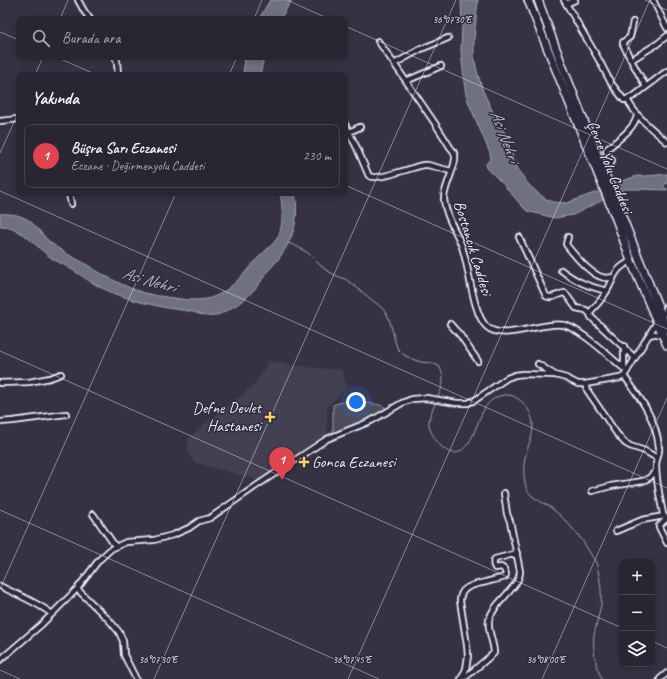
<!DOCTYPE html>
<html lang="tr">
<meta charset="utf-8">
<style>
:root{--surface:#282633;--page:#302e3b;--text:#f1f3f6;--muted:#a5a5ac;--line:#44434e;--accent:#ffd166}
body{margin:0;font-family:Caveat,sans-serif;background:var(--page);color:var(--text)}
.controls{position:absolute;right:12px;bottom:12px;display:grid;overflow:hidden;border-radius:8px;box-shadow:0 2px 6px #0003}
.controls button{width:36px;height:36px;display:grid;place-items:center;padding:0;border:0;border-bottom:1px solid var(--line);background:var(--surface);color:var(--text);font:20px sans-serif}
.you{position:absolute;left:356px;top:402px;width:14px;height:14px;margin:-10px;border:3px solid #fff;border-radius:50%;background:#1a73e8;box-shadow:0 0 0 6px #1a73e833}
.badge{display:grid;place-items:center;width:26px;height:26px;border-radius:50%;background:var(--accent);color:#fff;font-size:13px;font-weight:700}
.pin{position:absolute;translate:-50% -33px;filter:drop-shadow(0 1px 2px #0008)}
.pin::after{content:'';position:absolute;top:21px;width:14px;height:12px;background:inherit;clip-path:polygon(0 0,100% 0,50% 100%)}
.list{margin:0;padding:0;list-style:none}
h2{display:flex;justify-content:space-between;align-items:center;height:52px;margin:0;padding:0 16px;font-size:17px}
h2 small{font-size:13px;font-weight:400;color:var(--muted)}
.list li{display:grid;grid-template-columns:26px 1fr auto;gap:12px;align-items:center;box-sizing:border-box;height:64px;margin:0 8px 8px;padding:0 8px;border:1px solid var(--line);border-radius:8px}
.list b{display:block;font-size:15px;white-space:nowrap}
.list p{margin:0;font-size:13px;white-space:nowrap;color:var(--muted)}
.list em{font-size:13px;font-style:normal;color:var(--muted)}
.icon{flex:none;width:22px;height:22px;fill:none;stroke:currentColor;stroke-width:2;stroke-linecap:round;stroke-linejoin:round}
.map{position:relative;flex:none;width:667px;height:679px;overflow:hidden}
.search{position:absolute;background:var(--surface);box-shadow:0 2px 6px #0003;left:16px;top:16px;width:332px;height:44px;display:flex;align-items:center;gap:10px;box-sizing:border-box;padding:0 14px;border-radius:8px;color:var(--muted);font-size:15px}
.panel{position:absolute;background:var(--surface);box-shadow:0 2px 6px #0003;left:16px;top:72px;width:332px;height:124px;border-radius:8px}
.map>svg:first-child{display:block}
.built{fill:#433f51}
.green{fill:#4d4b5c;stroke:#9a9eaa}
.water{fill:#70717f;stroke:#a0a4af}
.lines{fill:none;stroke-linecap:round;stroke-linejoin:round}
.stream{stroke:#a0a4af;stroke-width:1}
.minor-casing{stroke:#e8f1f8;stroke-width:8}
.highway-casing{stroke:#e8f1f8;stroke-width:10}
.minor{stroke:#2f2a3d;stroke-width:4.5}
.highway{stroke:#2f2a3d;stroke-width:7}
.ticks{fill:none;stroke:#e8f1f8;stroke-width:1;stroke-opacity:0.45}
.poi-dot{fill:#ffd166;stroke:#2f2a3d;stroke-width:1.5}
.labels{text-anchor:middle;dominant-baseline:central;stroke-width:3;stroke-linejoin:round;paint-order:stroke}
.street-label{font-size:16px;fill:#e8f1f8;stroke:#2f2a3d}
.poi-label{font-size:16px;fill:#e8f1f8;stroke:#2f2a3d;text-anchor:end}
.water-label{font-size:17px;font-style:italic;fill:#b2b7c2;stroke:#2f2a3d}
.ticks-label{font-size:10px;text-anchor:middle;fill:#e8f1f8;stroke:#2f2a3d;stroke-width:3;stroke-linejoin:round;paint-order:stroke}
</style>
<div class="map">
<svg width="667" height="679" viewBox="0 0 667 679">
<rect width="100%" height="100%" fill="#363244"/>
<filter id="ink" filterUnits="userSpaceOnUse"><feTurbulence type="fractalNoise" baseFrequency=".025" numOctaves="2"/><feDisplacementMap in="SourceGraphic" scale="8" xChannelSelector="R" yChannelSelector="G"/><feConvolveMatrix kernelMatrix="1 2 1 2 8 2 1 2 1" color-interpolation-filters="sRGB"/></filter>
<g filter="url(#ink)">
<path class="built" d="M269,361L306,367L342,370L347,387L327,408V434L260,479H253L194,462L188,453V439L201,427L254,385Z"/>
<path class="green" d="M360,396L367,403L380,405L386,408L385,410L365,420L333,433V405Z"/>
<path class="water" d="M270,0H292L280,19H259Z
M461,0H478L474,39V56L477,71L483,91L491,108L506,136L517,169L529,185L539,194L546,199L553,202L567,203L597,192L618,182L628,179L637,176H646L667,174V183L665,184L663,187L667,189V190L637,189H625L573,215L555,218L527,211L521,205L503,184L487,168L486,164L491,158L490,153L467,99L465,89L461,51L462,21Z
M245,57H264L260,75H243Z
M280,193H295C300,220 293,240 277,261C274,265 270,268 267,272C264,276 262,281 258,285C250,296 240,303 228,310C224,312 219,315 214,316C206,318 196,312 188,311C178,309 168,309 158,306C138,302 118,296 100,287C93,283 86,279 79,274C71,269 62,264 53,259C36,248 22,226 0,226V214C14,213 27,216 36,227C41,232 45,238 50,242C60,251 73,257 84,263C103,275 122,286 144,293C153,295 164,297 174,298C188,300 202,302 216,296C235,287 246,270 261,255C265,250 272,246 276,240C284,229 283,206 280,193Z"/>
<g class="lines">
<path class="stream" d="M288,243L296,246L308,253L319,264L326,270L335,275L347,280L381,307L387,314L390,322L397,348L404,355L412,359L421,362L431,363L439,366C446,379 443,386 437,399
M436,402C433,409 428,417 429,425C431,436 446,458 459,452C481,440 475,399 504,395C512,394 518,398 523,403C529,409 532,416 533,424C533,437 529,442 526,454C523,464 523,476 526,487C530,500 546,502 555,511C565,519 574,530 582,540C585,544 587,549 590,553C592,557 596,561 597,566C600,578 602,592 601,605C599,615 596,625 594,635C593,643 594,654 596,662C596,668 600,674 602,679"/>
<defs>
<path id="minor" d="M78,0L84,11L90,19
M564,0L599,60L611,83L624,100L634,96L667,71
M653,0L667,28
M566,4L575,0
M633,22L630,37L623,42V44L631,60L657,44L667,36
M378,41C397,67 414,93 432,119C438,128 444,137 450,147C452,149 454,152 455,155C457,166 444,185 444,199C445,215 455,229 461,244C469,263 472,314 487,327C504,342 542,321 564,325C581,329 613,360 627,371
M115,57L117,61L118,75
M631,60L646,87
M394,64L421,49L448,38
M406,81L441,66
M627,99C636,117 652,129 667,142
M0,121L19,119
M345,124L357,148L368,174C368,175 369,176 370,176C376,181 414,167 423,165H428L451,171
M349,132L360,127
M604,172L610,166L612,160L607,154L606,150C616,141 635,129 637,115
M69,193L71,204
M519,237L546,296C553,300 558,293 565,293L576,308L586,310L590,314
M568,237L566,244L568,247C576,257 593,278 607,278C609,278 611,277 613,277
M631,261C611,271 616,278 605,294C601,300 596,306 591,311L590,314L591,317L635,358
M561,270C577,282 587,286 607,291
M450,324L460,335L478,361
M648,336C654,333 658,333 663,337
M538,364L555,375
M624,368V346
M624,376C640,397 656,419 659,447C660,453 656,459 656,465C656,481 660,498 663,514L664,516L667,518
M0,383L29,382L50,378L61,374
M585,384L587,390L617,434L625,443L630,446L645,451L657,458
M0,422L13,421L66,414
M592,491L611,486L643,481L649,478L656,471
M93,514L115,546
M667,518L659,526V527L667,543
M616,531L642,520L664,516
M0,586C18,595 37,602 52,614
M77,589L109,620L119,632L123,641L124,655L136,679
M0,660L42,624L77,589L99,560L111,549L126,542L154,540L173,535L189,528L199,521L210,518L259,484L327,439L339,434L371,421L402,403L412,399L426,398L457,403H468L475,400L507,378L515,375L523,374L555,375L566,378L578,384H585L620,378L624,376L626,373L650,333L657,322L665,313L667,305
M461,679L467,676L494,653C494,642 487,631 489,620C494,601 520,588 520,571L510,521L507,514L504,493
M461,679L466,669L468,656L467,645L460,601C460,586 474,585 486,582C492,580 499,579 505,577L506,574L504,569L501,567L495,568C493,565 493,562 495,559L517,553
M660,679L667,673"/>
<path id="highway" d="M528,0L618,224L631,261L667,345
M538,0L562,65L604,172L607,179L667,329"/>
</defs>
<use href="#minor" class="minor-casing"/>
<use href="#highway" class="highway-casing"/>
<use href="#minor" class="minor"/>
<use href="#highway" class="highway"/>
</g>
</g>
<path class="ticks" d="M287,0L329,19M645,0L667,10M60,19L68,0M254,19L262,0M345,26L667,169M0,32L19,40M56,57L97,75M35,75L43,57M229,75L237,57M0,153L19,111M345,185L667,329M0,191L667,488M0,351L622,628M0,510L379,679M0,589L176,193M652,641L667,648M0,670L20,679M154,679L456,0M348,679L650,0M542,679L667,398"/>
<g class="poi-dot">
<path d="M268 411h4v4h4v4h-4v4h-4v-4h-4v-4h4z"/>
<path d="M302 456h4v4h4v4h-4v4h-4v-4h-4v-4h4z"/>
</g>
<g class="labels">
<g class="street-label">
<text transform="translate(610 167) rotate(68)">Çevre Yolu Caddesi</text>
<text transform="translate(473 248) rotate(73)">Bostancık Caddesi</text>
</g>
<g class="poi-label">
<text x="261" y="408">Defne Devlet<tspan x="261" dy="18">Hastanesi</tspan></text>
<text x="312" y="462" text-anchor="start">Gonca Eczanesi</text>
</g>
<g class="water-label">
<text transform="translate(505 136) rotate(69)">Asi Nehri</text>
<text transform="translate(149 280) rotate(16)">Asi Nehri</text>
</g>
</g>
<g class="ticks-label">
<text x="452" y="23">36°07'30"E</text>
<text x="158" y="663">36°07'30"E</text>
<text x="352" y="663">36°07'45"E</text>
<text x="546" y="663">36°08'00"E</text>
</g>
</svg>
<div class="controls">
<button>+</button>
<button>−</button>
<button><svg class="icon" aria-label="layers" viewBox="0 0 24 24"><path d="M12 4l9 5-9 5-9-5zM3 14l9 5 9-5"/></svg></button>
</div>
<div class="you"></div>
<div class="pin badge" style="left:282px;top:480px;background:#e0444e">1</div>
<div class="search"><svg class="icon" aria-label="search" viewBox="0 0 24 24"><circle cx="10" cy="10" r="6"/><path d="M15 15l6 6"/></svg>Burada ara</div>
<section class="panel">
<h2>Yakında<small></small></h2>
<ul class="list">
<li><span class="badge" style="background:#e0444e">1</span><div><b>Büşra Sarı Eczanesi</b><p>Eczane · Değirmenyolu Caddesi</p></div><em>230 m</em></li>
</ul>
</section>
</div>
